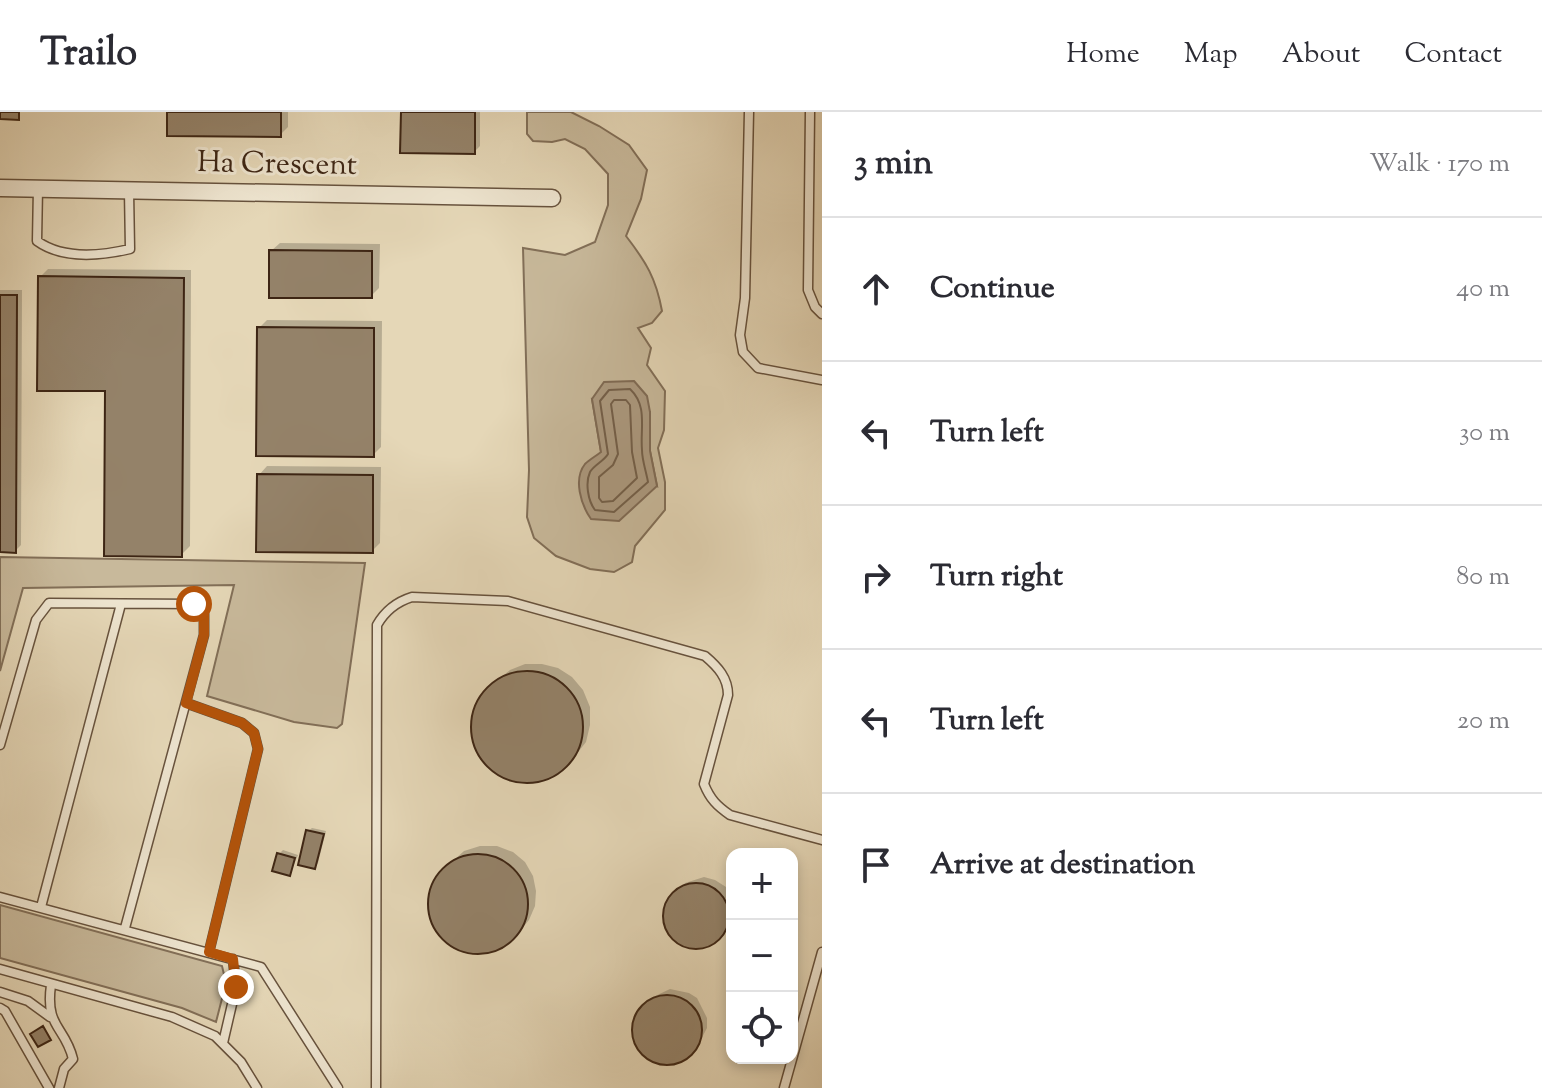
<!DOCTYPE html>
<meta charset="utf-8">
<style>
:root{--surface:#fff;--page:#f2f2f3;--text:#2b2b33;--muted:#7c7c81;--line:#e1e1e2}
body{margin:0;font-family:"Sorts Mill Goudy",serif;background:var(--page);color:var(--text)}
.controls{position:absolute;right:24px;bottom:24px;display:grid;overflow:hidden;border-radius:16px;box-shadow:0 4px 12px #0003}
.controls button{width:72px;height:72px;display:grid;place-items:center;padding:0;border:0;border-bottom:2px solid var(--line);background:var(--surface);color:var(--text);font:40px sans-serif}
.stop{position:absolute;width:24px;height:24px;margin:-18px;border:6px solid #b45309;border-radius:50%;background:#fff}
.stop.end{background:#b45309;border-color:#fff;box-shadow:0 2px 8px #0008}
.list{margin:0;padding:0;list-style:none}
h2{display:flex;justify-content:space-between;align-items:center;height:104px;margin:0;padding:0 32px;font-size:34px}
h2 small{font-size:26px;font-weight:400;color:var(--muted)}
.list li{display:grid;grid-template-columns:52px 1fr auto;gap:24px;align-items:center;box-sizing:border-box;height:144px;padding:0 32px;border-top:2px solid var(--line)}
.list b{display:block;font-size:30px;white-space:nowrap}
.list em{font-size:26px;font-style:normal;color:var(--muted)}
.icon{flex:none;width:44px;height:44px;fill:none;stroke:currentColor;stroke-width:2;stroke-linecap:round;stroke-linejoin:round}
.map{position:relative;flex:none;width:822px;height:976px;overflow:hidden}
header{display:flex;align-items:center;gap:48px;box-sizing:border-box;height:112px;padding:0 40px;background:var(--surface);border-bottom:2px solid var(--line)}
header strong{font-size:38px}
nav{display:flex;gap:44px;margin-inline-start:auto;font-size:28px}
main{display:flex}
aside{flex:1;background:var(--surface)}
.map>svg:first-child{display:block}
.green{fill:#c8b99b;stroke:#826f58;stroke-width:2;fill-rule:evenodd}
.water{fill:#ac9a80;stroke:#806b55;stroke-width:2}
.shadow{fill:#0003}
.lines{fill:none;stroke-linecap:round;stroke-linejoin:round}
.shore{stroke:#74604a;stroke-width:2}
.building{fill:#948269;stroke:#3d2514;stroke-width:2}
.lane-casing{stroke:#67523d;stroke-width:11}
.street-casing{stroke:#67523d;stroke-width:19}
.lane{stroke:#eee5d0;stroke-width:8}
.street{stroke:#eee5d0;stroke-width:16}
.route{stroke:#b45309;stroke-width:10}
.labels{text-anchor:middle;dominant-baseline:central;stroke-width:6;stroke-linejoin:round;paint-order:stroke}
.street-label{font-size:30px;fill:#3d2514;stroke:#eee5d0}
</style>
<header>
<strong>Trailo</strong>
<nav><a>Home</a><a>Map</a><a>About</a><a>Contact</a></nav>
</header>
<main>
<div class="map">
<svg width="822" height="976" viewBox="0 0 822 976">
<rect width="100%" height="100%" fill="#e5d7b7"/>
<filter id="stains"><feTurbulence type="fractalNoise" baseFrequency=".0025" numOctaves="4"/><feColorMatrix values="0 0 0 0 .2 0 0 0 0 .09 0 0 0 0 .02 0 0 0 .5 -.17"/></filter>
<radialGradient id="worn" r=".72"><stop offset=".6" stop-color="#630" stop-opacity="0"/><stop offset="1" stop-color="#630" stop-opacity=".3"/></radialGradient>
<path class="green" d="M527,0H571L599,14L629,33L647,58L641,87L626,124C646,150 656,166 662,199L652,211L638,216L651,236L647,253L665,279L664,318L658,336L665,370V398L635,434L632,450L614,460L590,457L556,444L534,426L527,405L529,358L523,136L565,143L595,130L608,93V62L585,37L565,27L552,30L533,29L527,22ZM592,287L650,300V339L657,374L601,340Z
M0,445L365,451L342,612L337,616L294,610L207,584L234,473L23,476L0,559Z
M0,793L222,854L226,871L216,910L182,896L0,846Z"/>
<path class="water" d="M634,269L647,284L650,300V339L657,374L619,409L591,407C581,393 573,367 585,352C589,348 596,344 601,340L592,287L604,270Z"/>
<path class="shadow" d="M169,0H288V15L280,23Z
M403,0H480V34L474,40Z
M280,131L380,132L379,176L371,184L271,139Z
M48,157L191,158L190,434L181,443L107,277L40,165Z
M0,178H22L21,433L15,439L0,438Z
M267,208L382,209L381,335L373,343L259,216Z
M267,354L381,355L380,431L372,439L259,363Z
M525,552H542L558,556L572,565L583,578L590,595V613L586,630L575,644L552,664L535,670L517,669L500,663L486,652L477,638L472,622L473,606L478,591L487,577L510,558Z
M312,716L326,719L318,751L315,755L308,719Z
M480,734H497L513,740L525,750L533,764L536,779L535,794L529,808L519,820L496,837L481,840L466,839L452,833L440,821L432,806L429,790L433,773L442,759L464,739Z
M283,738L298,743L290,762L279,742Z
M704,765L715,768L726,775L732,788V809L714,830L697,835L677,828L670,820L665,803L667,793L685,771Z
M670,877L689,881L697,886L707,906V916L697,935L690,942L670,951L660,950L641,939L636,930L635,910L651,886Z"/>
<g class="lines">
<path class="shore" d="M609,278L630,277C648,294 640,316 642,338C642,348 646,359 648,370L614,400L595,398C588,389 585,371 590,360C594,353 604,349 608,342L600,289Z
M614,288H626L630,293L632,340L637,366L613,389L602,390L599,386V365L613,353L618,342L611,292Z"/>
</g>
<path class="building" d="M0,0H19V8L0,7Z
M167,0H281V25L167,24Z
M401,0H475V42L400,41Z
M269,138L372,139V186H269Z
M38,164L184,166L182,445L104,444L105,279H37Z
M0,183H17L16,441L0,440Z
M257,215L374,216V345L256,344Z
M257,362L373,363V441L256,440Z
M471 615a56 56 0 1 1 112 0a56 56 0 1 1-112 0Z
M306,718L324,722L315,757L298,753Z
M277,741L295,746L290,764L272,759Z
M428 792a50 50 0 1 1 100 0a50 50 0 1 1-100 0Z
M663 804a33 33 0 1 1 66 0a33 33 0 1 1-66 0Z
M632 918a35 35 0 1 1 70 0a35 35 0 1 1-70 0Z
M43,914L51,928L38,935L30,922Z"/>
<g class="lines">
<defs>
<path id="lane" d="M749,0L745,186L740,223L743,240L758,256L822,268
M810,0L808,178L815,195L822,202
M38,76L37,129C62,147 100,144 130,137L129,79
M186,591L242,611L254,621L258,637L209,840
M0,633L36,508L49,491L194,492L204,502V523L125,816
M0,785L261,855L338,976
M41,795L121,492
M0,857L172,905L215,924L241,950L257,976
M51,873C45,916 65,914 73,947L64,957L59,976
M0,880L28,889L50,905
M0,896L5,899L49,976
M223,931L236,875L233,847
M376,976L377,513C385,499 396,490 412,485L508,489L705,544C718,555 728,566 728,583L704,672C710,687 717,694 730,703L822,728
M784,976L822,840"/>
<path id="street" d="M0,76L552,86"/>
</defs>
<use href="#lane" class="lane-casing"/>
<use href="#street" class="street-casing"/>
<use href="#lane" class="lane"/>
<use href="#street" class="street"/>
</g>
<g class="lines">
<path class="route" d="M194,492L204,502V523L186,591L242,611L254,621L258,637L209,840L233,847L236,875"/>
</g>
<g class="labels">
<g class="street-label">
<text transform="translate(277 53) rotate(1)">Ha Crescent</text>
</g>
</g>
<rect width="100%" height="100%" filter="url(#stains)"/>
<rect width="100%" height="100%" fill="url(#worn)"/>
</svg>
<div class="controls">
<button>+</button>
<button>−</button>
<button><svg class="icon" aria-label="locate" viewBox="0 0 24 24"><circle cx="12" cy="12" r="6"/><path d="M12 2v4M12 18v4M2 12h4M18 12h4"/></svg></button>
</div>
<div class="stop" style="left:194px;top:492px"></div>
<div class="stop end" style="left:236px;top:875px"></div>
</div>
<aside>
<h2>3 min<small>Walk · 170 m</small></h2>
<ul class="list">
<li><svg class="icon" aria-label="ahead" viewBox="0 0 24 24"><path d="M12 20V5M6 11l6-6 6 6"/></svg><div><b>Continue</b></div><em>40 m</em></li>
<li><svg class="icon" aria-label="left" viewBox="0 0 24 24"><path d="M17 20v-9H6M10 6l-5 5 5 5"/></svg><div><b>Turn left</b></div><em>30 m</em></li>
<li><svg class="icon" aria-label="right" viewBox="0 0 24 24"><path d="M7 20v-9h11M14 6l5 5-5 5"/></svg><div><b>Turn right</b></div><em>80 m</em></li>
<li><svg class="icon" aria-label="left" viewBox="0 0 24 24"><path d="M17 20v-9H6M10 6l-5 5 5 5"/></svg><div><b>Turn left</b></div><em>20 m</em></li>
<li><svg class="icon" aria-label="arrive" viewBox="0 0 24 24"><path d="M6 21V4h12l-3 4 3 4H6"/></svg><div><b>Arrive at destination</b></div></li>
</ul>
</aside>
</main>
